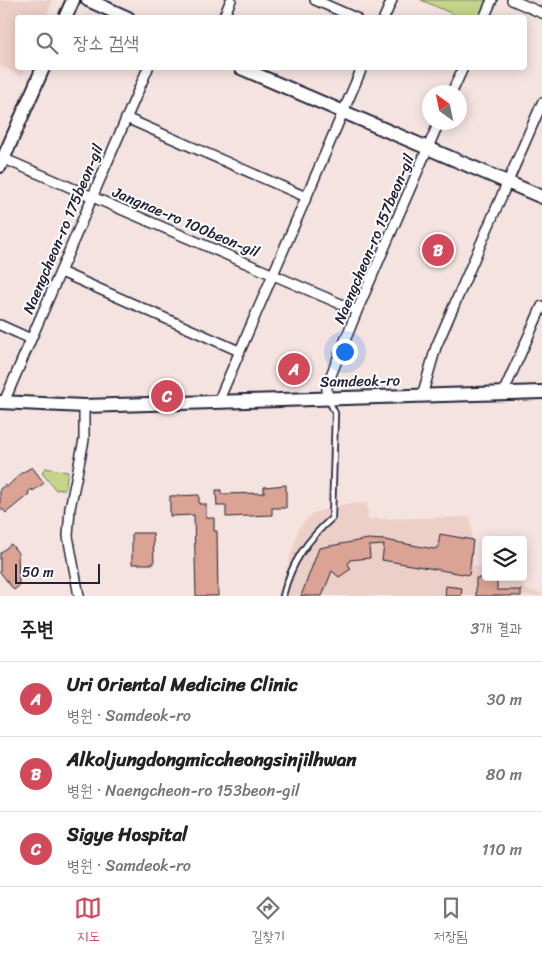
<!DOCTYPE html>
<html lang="ko">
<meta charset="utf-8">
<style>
:root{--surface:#fff;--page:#f2f2f2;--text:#222;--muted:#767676;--line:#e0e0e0;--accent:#d1495b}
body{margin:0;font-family:Sriracha,"Poor Story",sans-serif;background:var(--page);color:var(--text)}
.controls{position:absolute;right:15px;bottom:15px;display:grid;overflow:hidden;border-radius:5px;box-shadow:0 2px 12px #0003}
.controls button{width:45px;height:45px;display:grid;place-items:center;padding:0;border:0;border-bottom:1px solid var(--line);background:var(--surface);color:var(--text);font:25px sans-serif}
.compass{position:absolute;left:422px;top:85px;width:45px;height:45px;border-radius:50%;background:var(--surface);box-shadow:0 2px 12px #0003;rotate:327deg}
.scale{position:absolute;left:15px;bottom:12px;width:85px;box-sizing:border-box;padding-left:5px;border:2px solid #22223b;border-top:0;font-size:14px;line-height:18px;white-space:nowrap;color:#22223b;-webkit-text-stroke:4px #fff;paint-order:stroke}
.you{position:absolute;left:344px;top:351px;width:18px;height:18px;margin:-12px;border:4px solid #fff;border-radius:50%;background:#1a73e8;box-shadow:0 0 0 8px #1a73e833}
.badge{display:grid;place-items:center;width:32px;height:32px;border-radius:50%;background:var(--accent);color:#fff;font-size:16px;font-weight:700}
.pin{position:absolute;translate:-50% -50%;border:2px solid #fff;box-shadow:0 1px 5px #0006}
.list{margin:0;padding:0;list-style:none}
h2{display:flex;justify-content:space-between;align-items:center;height:65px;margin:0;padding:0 20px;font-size:21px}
h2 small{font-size:16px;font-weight:400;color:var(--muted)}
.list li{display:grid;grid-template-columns:32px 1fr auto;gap:15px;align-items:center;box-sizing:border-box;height:75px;padding:0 20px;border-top:1px solid var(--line)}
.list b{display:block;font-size:19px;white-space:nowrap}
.list p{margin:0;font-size:16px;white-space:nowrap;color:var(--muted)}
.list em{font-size:16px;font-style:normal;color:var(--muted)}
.icon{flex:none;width:28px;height:28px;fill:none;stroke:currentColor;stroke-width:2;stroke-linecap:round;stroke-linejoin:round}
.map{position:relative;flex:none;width:542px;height:596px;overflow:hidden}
.search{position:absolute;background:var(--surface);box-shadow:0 2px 12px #0003;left:15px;right:15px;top:15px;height:55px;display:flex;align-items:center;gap:12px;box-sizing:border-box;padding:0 18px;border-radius:5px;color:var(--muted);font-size:19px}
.sheet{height:290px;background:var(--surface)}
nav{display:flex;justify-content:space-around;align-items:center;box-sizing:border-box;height:70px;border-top:1px solid var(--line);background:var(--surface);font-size:14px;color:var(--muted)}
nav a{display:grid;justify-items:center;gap:2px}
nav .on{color:var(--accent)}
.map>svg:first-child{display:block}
.built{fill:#ecd0c8}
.green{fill:#c4d488;stroke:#737b62}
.building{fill:#dba393;stroke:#22223b}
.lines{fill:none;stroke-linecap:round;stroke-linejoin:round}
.lane-casing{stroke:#22223b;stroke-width:8}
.street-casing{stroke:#22223b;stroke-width:12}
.secondary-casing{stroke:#22223b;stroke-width:16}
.lane{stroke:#fff;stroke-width:4.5}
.street{stroke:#fff;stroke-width:9}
.secondary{stroke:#fff;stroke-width:12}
.labels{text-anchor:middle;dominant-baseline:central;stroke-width:4;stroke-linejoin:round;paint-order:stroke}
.street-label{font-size:15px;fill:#22223b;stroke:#fff}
</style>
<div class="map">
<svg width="542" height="596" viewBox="0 0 542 596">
<rect width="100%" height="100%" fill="#f4e3df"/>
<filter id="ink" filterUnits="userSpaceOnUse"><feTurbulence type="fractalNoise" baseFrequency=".02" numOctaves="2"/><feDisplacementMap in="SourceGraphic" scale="10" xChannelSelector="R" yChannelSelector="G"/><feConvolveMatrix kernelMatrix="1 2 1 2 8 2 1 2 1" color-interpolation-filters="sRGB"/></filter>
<g filter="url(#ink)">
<path class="built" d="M0,0H53L46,17L18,18V68H25L22,76L0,66Z
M367,503L368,519L471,517L473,566L486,567V577H523L524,589L542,593V596H278L299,528L313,513L345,504Z"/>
<path class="green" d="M421,0H488L480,18L460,17Z
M45,468L68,472L65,489L56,490L42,473Z"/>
<path class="building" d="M32,467L44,483L33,491L32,489L28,492L29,494L6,513L3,509L0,511V489L5,485L6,488L20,474Z
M286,485V508H272V515L226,517V506H217L216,490H221V494L264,493V487Z
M199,495V504H206V518H214V531H217L218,596H196L194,515L170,516V496Z
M132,533H153L154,564H132Z
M440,534L473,540L469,575L382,560L384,545L369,546L370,558L350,560L348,564L351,569L339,577L332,571L322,596H301L319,548L368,539L385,540L434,549L438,547Z
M11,544L18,553L19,586L14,590L0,572V553Z
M476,578H497V590H521V596H476Z
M446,586L462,588L461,596H445Z"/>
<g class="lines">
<defs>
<path id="lane" d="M283,596C291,563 307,540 332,518L335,413L329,401"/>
<path id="street" d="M315,0L356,18
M512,0L542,13
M223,18L231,0
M384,18L392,0
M484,18L492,0
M452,92L463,68
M126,118L306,197
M0,157L357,311
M61,272L239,351
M0,325L31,339
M503,393L542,306
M422,396L436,347L542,103
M327,398V385L357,311L439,122
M4,402L148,68
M218,402L362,68
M79,596L68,536L70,508L84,440V406"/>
<path id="secondary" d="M88,0L128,18
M65,18L73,0
M241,68L542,197
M0,166L43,68
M0,402L84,406L542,392"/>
</defs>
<use href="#lane" class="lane-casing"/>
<use href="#street" class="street-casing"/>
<use href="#secondary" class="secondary-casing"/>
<use href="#lane" class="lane"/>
<use href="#street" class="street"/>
<use href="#secondary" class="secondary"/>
</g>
</g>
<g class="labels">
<g class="street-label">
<text transform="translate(186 222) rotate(23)">Jangnae-ro 100beon-gil</text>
<text transform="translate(63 229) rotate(-67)">Naengcheon-ro 175beon-gil</text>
<text transform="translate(374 239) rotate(-67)">Naengcheon-ro 157beon-gil</text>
<text transform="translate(360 381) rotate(-1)">Samdeok-ro</text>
</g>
</g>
</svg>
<div class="controls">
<button><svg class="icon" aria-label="layers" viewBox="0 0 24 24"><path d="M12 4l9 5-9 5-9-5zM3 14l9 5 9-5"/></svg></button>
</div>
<svg class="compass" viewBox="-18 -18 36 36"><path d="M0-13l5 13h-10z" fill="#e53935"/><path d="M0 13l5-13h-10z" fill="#767676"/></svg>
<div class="scale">50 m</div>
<div class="you"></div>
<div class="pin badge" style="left:294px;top:369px">A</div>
<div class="pin badge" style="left:438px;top:250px">B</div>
<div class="pin badge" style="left:167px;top:396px">C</div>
<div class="search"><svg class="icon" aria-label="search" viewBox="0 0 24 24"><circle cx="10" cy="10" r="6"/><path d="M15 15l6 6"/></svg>장소 검색</div>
</div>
<section class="sheet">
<h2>주변<small>3개 결과</small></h2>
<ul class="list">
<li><span class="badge">A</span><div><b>Uri Oriental Medicine Clinic</b><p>병원 · Samdeok-ro</p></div><em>30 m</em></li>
<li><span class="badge">B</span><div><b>Alkoljungdongmiccheongsinjilhwan</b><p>병원 · Naengcheon-ro 153beon-gil</p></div><em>80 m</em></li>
<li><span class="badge">C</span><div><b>Sigye Hospital</b><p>병원 · Samdeok-ro</p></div><em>110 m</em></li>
</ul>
</section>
<nav>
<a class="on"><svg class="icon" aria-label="map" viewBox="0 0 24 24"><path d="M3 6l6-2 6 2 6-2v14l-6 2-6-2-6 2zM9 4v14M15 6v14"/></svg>지도</a>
<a><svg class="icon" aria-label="directions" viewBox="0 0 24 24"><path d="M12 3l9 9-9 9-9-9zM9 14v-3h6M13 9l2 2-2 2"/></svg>길찾기</a>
<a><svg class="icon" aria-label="saved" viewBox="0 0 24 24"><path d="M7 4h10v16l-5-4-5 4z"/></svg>저장됨</a>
</nav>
